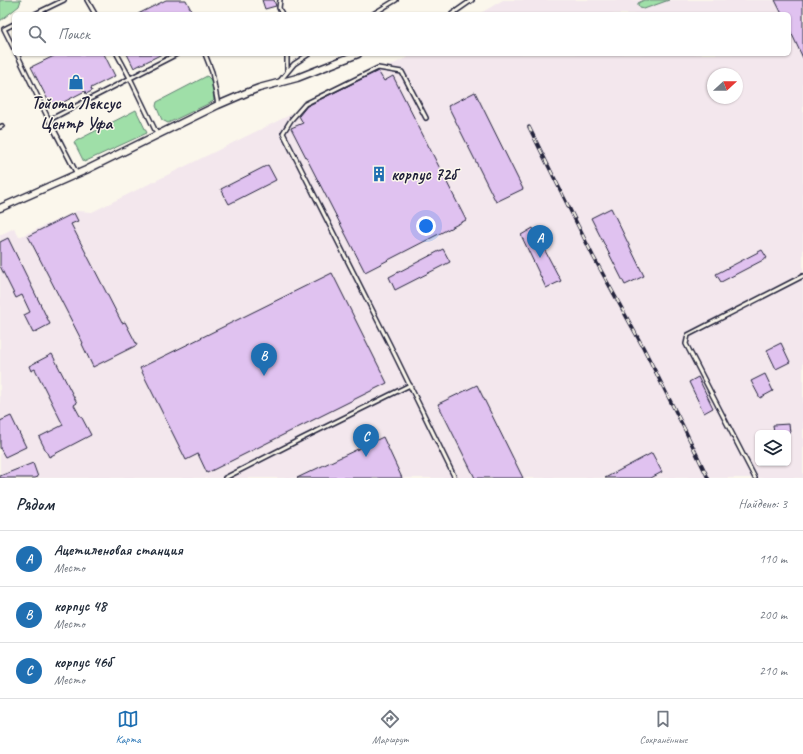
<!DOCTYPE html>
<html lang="ru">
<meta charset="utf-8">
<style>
:root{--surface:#fff;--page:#f2f2f3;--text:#1f2937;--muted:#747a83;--line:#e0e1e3;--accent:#1f6fb2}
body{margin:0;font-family:Caveat,sans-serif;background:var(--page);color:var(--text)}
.controls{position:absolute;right:12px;bottom:12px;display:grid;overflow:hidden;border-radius:6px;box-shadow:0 1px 3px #0004}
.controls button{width:36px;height:36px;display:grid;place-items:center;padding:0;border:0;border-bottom:1px solid var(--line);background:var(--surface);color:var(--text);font:20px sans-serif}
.compass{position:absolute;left:707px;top:68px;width:36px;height:36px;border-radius:50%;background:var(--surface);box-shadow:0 1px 3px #0004;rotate:69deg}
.you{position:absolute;left:426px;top:226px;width:14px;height:14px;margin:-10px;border:3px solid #fff;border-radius:50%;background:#1a73e8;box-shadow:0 0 0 6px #1a73e833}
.badge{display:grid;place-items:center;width:26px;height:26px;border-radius:50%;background:var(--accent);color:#fff;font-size:13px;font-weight:700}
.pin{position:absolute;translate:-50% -33px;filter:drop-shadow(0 1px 2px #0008)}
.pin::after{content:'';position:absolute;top:21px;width:14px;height:12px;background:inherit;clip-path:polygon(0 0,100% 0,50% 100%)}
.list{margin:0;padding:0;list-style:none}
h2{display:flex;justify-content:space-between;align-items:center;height:52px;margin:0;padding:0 16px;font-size:17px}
h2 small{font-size:13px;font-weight:400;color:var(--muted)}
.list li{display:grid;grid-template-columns:26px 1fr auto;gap:12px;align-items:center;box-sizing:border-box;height:56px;padding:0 16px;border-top:1px solid var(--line)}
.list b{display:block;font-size:15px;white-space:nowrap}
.list p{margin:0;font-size:13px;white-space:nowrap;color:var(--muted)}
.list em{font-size:13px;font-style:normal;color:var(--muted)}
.icon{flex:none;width:22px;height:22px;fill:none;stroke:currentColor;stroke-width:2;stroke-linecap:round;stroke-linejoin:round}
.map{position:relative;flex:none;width:803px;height:478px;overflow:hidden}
.search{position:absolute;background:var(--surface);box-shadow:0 1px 3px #0004;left:12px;right:12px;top:12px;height:44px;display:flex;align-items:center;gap:10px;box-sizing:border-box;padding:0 14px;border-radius:6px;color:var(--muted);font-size:15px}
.sheet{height:220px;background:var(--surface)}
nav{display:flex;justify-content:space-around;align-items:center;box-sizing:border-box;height:56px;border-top:1px solid var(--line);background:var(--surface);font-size:11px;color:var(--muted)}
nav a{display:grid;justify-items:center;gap:2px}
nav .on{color:var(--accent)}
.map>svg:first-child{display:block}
.built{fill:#f3e7ed;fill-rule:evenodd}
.green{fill:#9fdfa8;stroke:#608072}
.building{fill:#e0c2f0;stroke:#22223b}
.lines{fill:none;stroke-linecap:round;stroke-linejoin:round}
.lane-casing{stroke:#22223b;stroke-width:6}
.street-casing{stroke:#22223b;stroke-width:9}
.lane{stroke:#fbf7ec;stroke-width:3}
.street{stroke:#fbf7ec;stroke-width:6}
.rail-casing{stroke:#22223b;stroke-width:3.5}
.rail{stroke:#fbf7ec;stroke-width:2;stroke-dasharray:6;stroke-linecap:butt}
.labels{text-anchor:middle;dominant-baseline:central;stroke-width:3;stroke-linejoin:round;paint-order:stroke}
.poi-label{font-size:17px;font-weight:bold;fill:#22223b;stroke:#fbf7ec}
</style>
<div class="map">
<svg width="803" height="478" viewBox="0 0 803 478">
<rect width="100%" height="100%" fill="#fbf7ec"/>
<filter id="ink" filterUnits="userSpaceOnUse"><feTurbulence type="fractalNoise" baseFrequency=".025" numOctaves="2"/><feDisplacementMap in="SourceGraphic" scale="8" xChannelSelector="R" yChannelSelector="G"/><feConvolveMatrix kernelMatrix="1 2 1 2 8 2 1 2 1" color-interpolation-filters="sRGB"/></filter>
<g filter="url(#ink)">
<path class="built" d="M503,0H803V478H0V235L14,228L19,237L77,211L92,212L414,54H789V14H479ZM713,74H737V98H713ZM758,433H788V463H758Z"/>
<path class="green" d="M0,0H21L19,6L0,21Z
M644,0H669L644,9L640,8L638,5V3Z
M207,76L212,81L214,100L212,102L168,123L162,120L156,106L157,102Z
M136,110L147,133L84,162L74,142Z"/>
<path class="building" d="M166,0H186L193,14H138Z
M262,0H274L276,6L265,9Z
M775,0H803V58L789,28V14H782Z
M58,54H104L115,76L91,88L92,91L86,94L85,91L52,108L31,67Z
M127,54H162L134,68Z
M378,71L384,81L393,76L466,220L365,272L291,128L303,123L299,116L307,106Z
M475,92L523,189L496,202L448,106Z
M268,165L276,180L229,204L221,189Z
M611,208L644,276L625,285L591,218Z
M74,213L78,221L71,224L122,323L125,322L137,345L93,367L82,344L83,343L28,236Z
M533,228L561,281L546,288L521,235Z
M8,238L50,324L33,333L24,315L30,312L22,295L16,298L0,266V242Z
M443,249L450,262L395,290L389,277Z
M762,250L767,258L721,282L716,274Z
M332,273L387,383L207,473L198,454L186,460L140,368Z
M781,343L790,362L776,369L767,350Z
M52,354L77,403L74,405L80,416H81L91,435L49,457L39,437L63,425L35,369L31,371L29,366Z
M765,374L773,391L760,398L751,381Z
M698,377L713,408L704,413L689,382Z
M477,385L523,478H475L438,404Z
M11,416L26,447L5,457L0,448V421Z
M789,424L790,433H774L773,425Z
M383,437L402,478H297Z
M652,453L662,472L651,478H605Z
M33,463L38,477L35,478H0V476Z"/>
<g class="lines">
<defs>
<path id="lane" d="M87,0L95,14
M280,0L279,8L282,14
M35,14L64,0
M373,14L396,0
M452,14L472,0
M14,24L4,29L14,49
M17,54L49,120L77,174
M117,54L130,78L157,134
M205,54L212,72L218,105
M287,54V72
M279,82L294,64L309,54
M426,118L402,72L378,68L305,104L291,120L283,133L390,345L455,478
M49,120L177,54
M0,127L2,126
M225,478L301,439L410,385
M755,478L686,344L688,335L803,276"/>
<path id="street" d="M0,208L86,170L218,105L246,93L259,88L297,78L358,54"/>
</defs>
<use href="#lane" class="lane-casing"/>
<use href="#street" class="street-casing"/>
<use href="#lane" class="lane"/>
<use href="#street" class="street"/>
<defs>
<path id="rail" d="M529,127L593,256L643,347L685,430L708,478"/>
</defs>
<use href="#rail" class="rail-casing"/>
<use href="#rail" class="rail"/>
</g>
</g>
<defs>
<symbol id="shop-bare" viewBox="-9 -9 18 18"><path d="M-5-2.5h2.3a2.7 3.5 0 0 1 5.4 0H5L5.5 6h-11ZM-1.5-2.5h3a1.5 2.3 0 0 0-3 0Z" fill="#1f6fb2" stroke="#fbf7ec" stroke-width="2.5" paint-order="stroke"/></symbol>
<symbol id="building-bare" viewBox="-9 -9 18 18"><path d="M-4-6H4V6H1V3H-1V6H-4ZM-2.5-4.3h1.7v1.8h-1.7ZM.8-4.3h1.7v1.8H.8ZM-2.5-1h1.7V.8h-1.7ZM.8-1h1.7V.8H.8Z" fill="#1f6fb2" stroke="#fbf7ec" stroke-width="2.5" paint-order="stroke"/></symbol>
</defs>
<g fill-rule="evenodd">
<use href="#shop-bare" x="65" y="71" width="22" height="22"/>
<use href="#building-bare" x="368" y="163" width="22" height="22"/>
</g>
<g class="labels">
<g class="poi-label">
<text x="76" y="103">Тойота Лексус<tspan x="76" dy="20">Центр Уфа</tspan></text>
<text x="391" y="174" text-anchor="start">корпус 72б</text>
</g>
</g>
</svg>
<div class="controls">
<button><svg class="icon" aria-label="layers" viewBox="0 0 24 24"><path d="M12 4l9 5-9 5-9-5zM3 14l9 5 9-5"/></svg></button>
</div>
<svg class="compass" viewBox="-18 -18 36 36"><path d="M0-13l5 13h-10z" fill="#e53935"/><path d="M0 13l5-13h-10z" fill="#747a83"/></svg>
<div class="you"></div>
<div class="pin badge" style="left:540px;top:258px">A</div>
<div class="pin badge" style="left:264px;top:376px">B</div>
<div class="pin badge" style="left:366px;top:457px">C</div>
<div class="search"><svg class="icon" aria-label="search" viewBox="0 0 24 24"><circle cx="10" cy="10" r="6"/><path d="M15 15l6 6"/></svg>Поиск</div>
</div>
<section class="sheet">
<h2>Рядом<small>Найдено: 3</small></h2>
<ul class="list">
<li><span class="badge">A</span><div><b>Ацетиленовая станция</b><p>Место</p></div><em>110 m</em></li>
<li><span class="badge">B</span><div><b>корпус 48</b><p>Место</p></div><em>200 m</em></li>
<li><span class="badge">C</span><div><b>корпус 46б</b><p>Место</p></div><em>210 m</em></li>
</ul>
</section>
<nav>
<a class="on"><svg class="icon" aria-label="map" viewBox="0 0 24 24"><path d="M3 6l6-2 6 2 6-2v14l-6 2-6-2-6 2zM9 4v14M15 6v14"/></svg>Карта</a>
<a><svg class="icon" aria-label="directions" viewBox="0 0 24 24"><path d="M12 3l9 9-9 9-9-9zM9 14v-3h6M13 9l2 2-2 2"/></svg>Маршрут</a>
<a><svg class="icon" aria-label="saved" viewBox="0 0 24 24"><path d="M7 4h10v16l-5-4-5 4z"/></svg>Сохранённые</a>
</nav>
